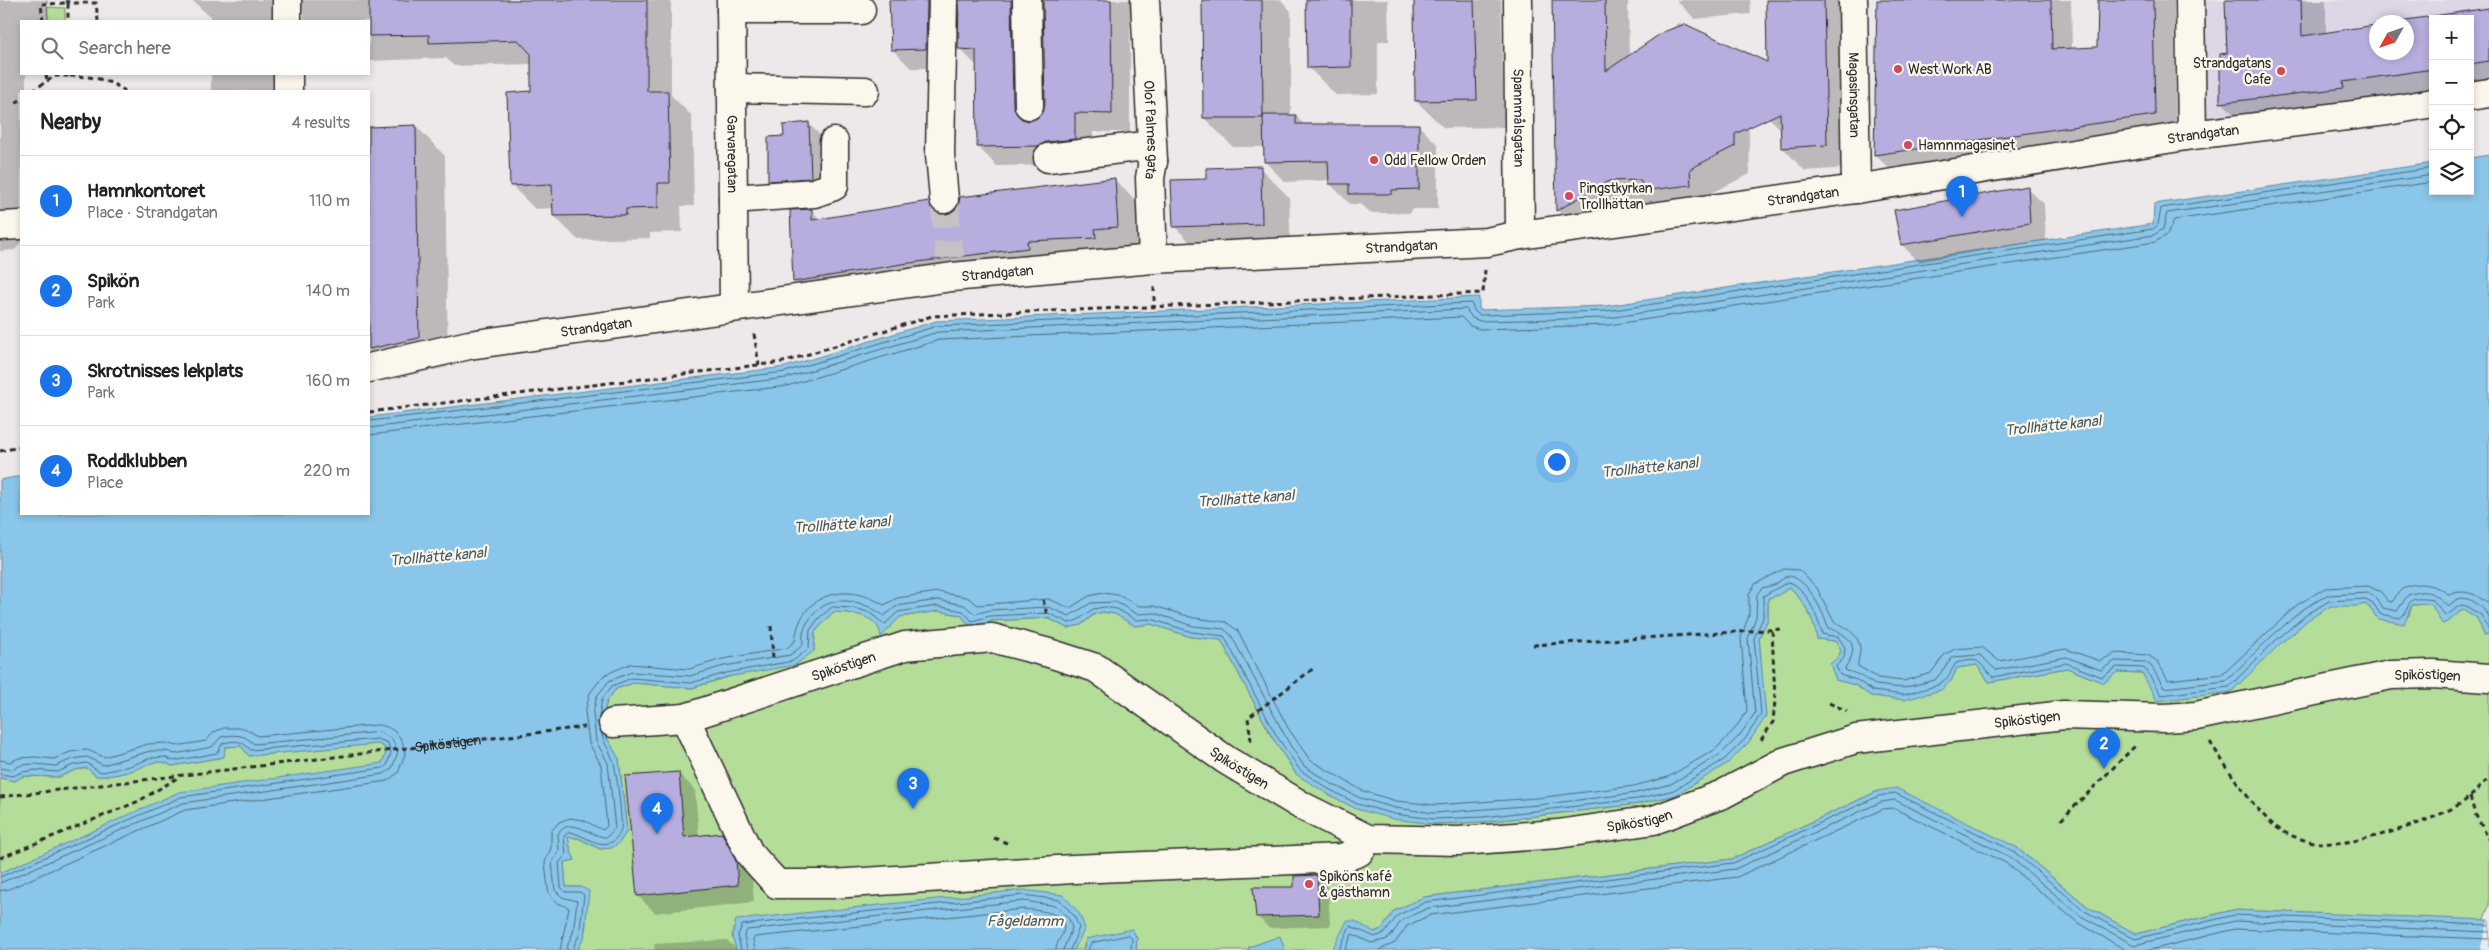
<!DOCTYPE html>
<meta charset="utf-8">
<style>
:root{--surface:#fff;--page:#f6f6f6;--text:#202124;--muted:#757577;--line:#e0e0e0;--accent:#1a73e8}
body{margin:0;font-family:Pangolin,sans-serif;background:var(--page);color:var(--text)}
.controls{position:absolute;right:15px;top:15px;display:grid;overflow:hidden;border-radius:0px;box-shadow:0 2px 8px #0003}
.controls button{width:45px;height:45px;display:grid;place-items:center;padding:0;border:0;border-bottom:1px solid var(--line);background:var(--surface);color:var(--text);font:25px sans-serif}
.compass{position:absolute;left:2369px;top:15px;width:45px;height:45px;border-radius:50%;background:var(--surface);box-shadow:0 2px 8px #0003;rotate:230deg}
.you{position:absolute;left:1556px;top:461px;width:18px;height:18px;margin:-12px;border:4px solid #fff;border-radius:50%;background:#1a73e8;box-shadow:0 0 0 8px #1a73e833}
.badge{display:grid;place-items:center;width:32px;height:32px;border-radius:50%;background:var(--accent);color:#fff;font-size:16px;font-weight:700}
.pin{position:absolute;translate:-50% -41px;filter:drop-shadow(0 1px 2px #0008)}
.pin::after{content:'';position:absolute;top:26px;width:18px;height:15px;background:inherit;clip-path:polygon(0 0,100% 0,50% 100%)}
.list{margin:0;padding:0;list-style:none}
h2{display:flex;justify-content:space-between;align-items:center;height:65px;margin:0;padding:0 20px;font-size:21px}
h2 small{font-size:16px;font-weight:400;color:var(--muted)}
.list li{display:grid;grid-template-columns:32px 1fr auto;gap:15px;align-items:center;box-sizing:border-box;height:90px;padding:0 20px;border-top:1px solid var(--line)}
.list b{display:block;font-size:19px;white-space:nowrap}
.list p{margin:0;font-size:16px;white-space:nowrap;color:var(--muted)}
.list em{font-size:16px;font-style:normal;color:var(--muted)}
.icon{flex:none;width:28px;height:28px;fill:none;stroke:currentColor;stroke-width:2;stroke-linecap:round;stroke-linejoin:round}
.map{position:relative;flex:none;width:2489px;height:950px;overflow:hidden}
.search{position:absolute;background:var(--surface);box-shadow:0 2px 8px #0003;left:20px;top:20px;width:350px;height:55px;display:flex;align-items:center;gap:12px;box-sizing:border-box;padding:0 18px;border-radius:0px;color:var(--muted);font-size:19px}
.panel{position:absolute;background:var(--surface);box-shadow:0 2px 8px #0003;left:20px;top:90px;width:350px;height:425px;border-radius:0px}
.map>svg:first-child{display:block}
.built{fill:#ddd6e6;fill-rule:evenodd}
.green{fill:#b5dd9a;stroke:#708462}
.water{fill:#89c6e9;stroke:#63889d}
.pier{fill:#ede8e9}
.shadow{fill:#0003;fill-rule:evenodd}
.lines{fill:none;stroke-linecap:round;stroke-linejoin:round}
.shore{stroke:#516977;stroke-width:1}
.building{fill:#b7adde;stroke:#2b2b2b}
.minor-tunnel{stroke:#c6c2c3;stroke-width:28;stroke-dasharray:28 14;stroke-linecap:butt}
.minor-casing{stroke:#2b2b2b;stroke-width:31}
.path{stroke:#2b2b2b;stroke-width:3;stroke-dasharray:5 4;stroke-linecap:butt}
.minor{stroke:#fbf7ec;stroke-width:28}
.poi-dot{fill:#d1495b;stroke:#fbf7ec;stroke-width:2}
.labels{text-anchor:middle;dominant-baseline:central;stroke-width:4.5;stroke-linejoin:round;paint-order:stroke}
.poi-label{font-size:14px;fill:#2b2b2b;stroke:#fbf7ec;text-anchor:start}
.street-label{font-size:14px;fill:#2b2b2b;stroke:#fbf7ec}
.water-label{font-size:15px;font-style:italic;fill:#475a64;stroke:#fbf7ec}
</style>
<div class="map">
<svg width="2489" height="950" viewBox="0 0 2489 950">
<rect width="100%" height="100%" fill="#ede8e9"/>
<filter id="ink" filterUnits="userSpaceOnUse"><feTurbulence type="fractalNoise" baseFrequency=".02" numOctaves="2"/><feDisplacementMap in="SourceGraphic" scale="10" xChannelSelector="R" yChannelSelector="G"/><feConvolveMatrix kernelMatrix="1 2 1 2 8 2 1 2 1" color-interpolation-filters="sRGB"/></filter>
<g filter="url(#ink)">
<path class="built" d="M2199,0H2489V79L2470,83V19H2433V92L2219,126L2200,110ZM2376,22H2406V52H2376Z"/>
<path class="green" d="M47,7L65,8V21H48Z
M1790,587C1804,602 1814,618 1817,639L1835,641L1841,649L1836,680L1855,685L1871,696L1951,681L1957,668L1977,665L1989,682L2067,668L2104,683L2117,672L2143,673L2231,692C2252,671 2304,614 2330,606C2341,603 2353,608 2365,604L2369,607L2378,619L2393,621L2409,616L2412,605L2431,604L2448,622L2463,609L2477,618L2484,635L2489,634V906L2483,921L2233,910L2136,934L2088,907L2016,847L1878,791L1732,859L1424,897L1394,911L1382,929L1373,932L1355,921L1332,950H1285L1280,937L1249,947L1248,950H1136L1137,938L1086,939L1083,950H581L578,948C590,927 587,909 581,887H566L564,862L575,860L571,852L568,837L578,838L600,849L611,848L619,843L627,831L619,759L607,738L604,712L607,701L616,689L633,683L692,688L814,651L815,632L833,612C850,612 879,613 881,636L900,617L938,611L961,615L970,627L991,621L1048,618L1067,628L1081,625L1095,614L1103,612L1115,614L1135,626L1151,624L1191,637L1221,640L1272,737L1296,774L1434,824L1484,822L1638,804L1676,795L1761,658L1759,638L1768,619V598L1779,595Z
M378,743L384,746L386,753L382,763L0,873V778L15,781L23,776L59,777L75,770L87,768L96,776C107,777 120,774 131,771C146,766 155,756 172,766L223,757L225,747L241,746L249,756Z"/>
<path class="water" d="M2489,155V634L2484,635L2477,618L2463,609L2448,622L2442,624L2431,604L2412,605L2404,624L2378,619L2369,607L2365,604L2358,606H2331L2309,619L2279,645L2231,692L2157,701L2142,673L2117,672L2104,683L2067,668L1989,682L1977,665L1957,668L1951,681L1941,690L1904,700L1871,696L1855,685L1836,680L1830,664L1839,656L1841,649L1835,641L1817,639C1814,618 1804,602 1790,587L1779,595L1768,598V619L1759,638L1766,716L1749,742L1728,763L1676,795L1638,804L1484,822L1434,824L1393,819L1356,809L1324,792L1296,774L1272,737L1221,640L1191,637L1151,624L1135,626L1115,614L1103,612L1094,614L1081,625L1067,628L1048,618L991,621L970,627L961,615L938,611L900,617L881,637C879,614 851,613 833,612L815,632L814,651L795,665L727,677L692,688L633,683L616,689L607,701L604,712L607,738L619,759L627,831L619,843L611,848L600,849L578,838L568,837L571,852L575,860L564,862L566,887H581L589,891L584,938L578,948L581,950H0V873L179,792L382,763L386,753L384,747L378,744L249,756L241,746L225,747L224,757L172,766C156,756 146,767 131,771C120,774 107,777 96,776L87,768L75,770L59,777L23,776L15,781L0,778V480L21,476V514H369V417L785,367L936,321L1479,297V310L1606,306L2153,224L2154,204L2433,163V191H2470V158Z
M1896,788L2016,847L2088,907L2136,934L2233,910L2489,920V950H1332L1347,921H1355L1374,932L1382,929L1394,911L1424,897L1732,859L1878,791Z
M1023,890L1063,895L1079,913L1085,928L1074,950H736L732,936L736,920Z
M1132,929L1137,938L1136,950H1083L1086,939Z
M1280,936L1285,950H1248L1249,947Z"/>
<path class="pier" d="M2489,918V950H2480Z"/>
<path class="shadow" d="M0,0H48L49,21H21V74H26V91H21V242L15,250L0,251Z
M192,0H671V95L692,116L694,206H681L682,232L650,233V238L578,240L554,216V208L535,209L511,185L532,92V64L454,66L446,58L369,61V21H304L303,10L296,21H210V15H208Z
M891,0H1130V132H1093L1094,158L1058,165L997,166L978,147L977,66L959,48L958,4L955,5L945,68H911L892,49ZM1044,4V113L1038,119L1032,121L1030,20L1039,5Z
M1204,0H1281L1291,11V116H1295L1305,125H1418L1438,145V209H1411V213H1370L1360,204H1350L1330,184V180L1285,182L1265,162V147H1233L1204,118Z
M1307,0H1388L1389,41H1378V94L1336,95L1308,67Z
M1415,0H1501L1504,127L1444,128L1416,101Z
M1554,0H1628L1629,57L1679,23L1723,43L1747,67L1750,174L1713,192L1714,208L1634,204L1581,234L1557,210Z
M1676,0H1750L1751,14L1695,19Z
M1768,0H1847L1849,168L1805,171L1782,147V130L1769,118Z
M1879,0H2071L2072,49L2098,48L2099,0H2174L2176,136L1897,176L1875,155Z
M2227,0H2326V44L2376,26V52H2406V22H2401L2489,10V89L2470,92V19H2433V97L2247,128L2222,102L2228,54Z
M211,74H299L297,91H211Z
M809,124L820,135L822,189L780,192L769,180L785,137Z
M416,126L445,156L448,367L377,382L369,374V128Z
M1260,168L1289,197L1291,253L1203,255L1174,226L1207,180Z
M1114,179L1140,205L1142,252L820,307L795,282L791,212L811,210L821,220L928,202L941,215Z
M2027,188L2044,204L2046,240L1919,262L1902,245L1896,211Z
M678,773L695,790L699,837L722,834L739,851L752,879L754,902L655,913L638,896Z
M1317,876L1328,887L1330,926L1269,928L1257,916L1296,888Z
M727,940L737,950H655L654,944Z"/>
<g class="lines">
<path class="shore" d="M369,421L785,372L937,326L1471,303L1475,312L1480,315L1607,311L2153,229L2158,225L2161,208L2433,168
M369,428L786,378L938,332L1466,309L1472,318L1480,321L1608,318L2154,235L2163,229L2167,213L2433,175
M369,435L787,386L939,340L1461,317L1470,326L1480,329L1609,325L2155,242L2167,235L2174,220L2433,182
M599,717L602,699L612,686L632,678L691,683L726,673L793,661L809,648L810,630L819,618L832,607L854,608L871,613L884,625L898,612L937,606L963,611L972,621L990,616L1048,613L1069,623L1078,620L1093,609L1104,607L1117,609L1136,620L1151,619L1192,632L1224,636L1276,735L1300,770L1327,788L1357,804L1394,814L1434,819L1483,817L1637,799L1674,790L1725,759L1745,739L1761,714L1754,638L1763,618V596L1788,582C1805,584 1819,620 1822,634L1838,637L1845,647L1844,658L1836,666L1840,675L1857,680L1873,691L1904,695L1938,685L1947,678L1956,663C1983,657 1976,661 1993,677L2066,663L2102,677L2117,667L2143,668L2147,671L2161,695L2229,687L2275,641L2306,615L2329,601L2366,599L2373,603L2380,614L2400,618C2415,606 2400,595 2433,600L2446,616L2459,606L2464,605L2481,615L2489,630
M0,760L10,762L19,758L35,757L54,759L70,752L87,750L104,757L148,744L166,743L176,746L206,741L214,732L224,728H244L258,736L377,725C394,726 404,738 405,754L398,773L387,781L185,810L9,889L0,891
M0,768L12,770L21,765L35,764L56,766L72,759L87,757L103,765L150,751H166L175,754L212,747L221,737C235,734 244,734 254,744L380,732L392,739L398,752L392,768L384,774L183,803L0,883
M0,774L13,776L22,772L35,770L58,772L73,765L87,763L98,771L103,772L130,766L151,758L165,757L173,761L217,753L223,743C238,740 240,740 251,750L378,739L388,743L391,753L387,765L383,768L181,797L0,877
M560,950L569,908L554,901L548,890L545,862L551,848V831L559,822L570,818L583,820L603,830L607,826L601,765L589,743L585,712L590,693L604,675L630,664L689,669L723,659L787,648L795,641C800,593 846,581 884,605L897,598L938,592L967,597L978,605L1048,599L1070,608L1089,596L1103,593L1118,595L1139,606H1154L1194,618L1226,622L1238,631L1288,728L1310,760L1363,791L1396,801L1435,805L1537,798L1634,786L1668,777L1716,749L1734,730L1747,711L1741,638L1749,615V594L1755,584L1784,569L1799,570L1817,588L1834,622C1846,626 1860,635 1860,650C1860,656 1857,661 1858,666L1878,678L1903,681L1931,673L1944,655L1955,649L1982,647L1999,661L2066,649L2100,661L2116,653L2148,655L2157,661L2168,680L2223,674L2297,605L2325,588L2368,586L2381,592L2388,601L2392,602C2395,599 2397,593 2401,590C2415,579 2438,585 2449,595C2465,588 2475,594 2489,604
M567,950L568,944L573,933L577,901L562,897L555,890L552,862L559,851L558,834C571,814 591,838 607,837L615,828L608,763L596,741L593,713L597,696L609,681L632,672L690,676L724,666L790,655L803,645C803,640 802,634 804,630C805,625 809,620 812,616C831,592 863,600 884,616L897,606L938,600L964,605L975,614L990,610L1048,607L1069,616L1091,603L1116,602L1137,614L1154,613L1193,626L1224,629L1231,635L1290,745L1304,766L1330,783L1360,798L1395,808L1434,813L1538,805L1636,793L1671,784L1721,754L1740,735L1755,713L1748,638L1756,617L1757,594L1762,588L1774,585L1787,576C1806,575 1824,613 1828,628C1843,633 1859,640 1850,660C1848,665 1845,665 1845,670L1860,675L1875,685L1903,688L1935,680L1953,657L1980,655L1996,670L2066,657L2101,670L2115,661L2146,662L2152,667L2164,688L2226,681L2271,637L2302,610L2327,595L2368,593L2377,598L2383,608L2397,611L2408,595C2429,588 2434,593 2448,606C2451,604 2454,601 2458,599C2469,595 2485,608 2489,617
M574,950V945L579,936L584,895L580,892H565L561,887L559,863L566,855L564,836L569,832C582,833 595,847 609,843C614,842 620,835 621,829C623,823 616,767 613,760C610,750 603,743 601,732
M741,950L738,936L742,925L1023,895L1060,900L1074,916L1079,928L1070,950
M747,950L744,936L747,930L1023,901L1057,906L1069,919L1072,928L1063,950
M755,950L753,939L755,937L1023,909C1033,910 1065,911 1064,927C1064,935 1056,941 1056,950
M1088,950L1091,943L1128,935L1132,939L1131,950
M1339,950L1350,926L1375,937L1385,933L1398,915L1426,902L1733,863L1879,796L1895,793L2013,851L2085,911L2135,939L2234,915L2489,925
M1345,950L1352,934L1371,943L1385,940L1390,937L1402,920L1428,908L1735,869L1881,802L1895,800L2010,857L2081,916L2134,945L2235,921L2489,932
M1379,950L1395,943L1407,926L1430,915L1737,877L1883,809L1893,808L2006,863L2077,922L2126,950
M2150,950L2235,929L2489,939"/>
</g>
<path class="building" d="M369,0H647V91H668L670,183H658V208L626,209V215L553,216L552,184L510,186L507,93L531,91V54L518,40L429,43V35L369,36Z
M889,0H927L926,49L891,50Z
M959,0H1011L1013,105L1016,113L1022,119L1029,121L1037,118L1043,112L1045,105L1043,0H1111L1112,114L1075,113V139L1046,142L1038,146L977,147L976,50L958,49Z
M1202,0H1262L1263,118H1203Z
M1306,0H1351V67L1307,68Z
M1414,0H1474L1477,100L1415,101Z
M1552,0H1605L1606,71L1663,32L1685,24L1767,62L1766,0H1824L1827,145L1781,148L1780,113L1735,134V146L1690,169L1691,185L1641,191V180L1609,181L1556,211Z
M1877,0H2051L2052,49L2097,47L2098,0H2153L2155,115L1874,155Z
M2225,0H2301L2302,36L2376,25V52H2406V22H2392L2489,8V61L2470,64V19H2433V69L2343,82L2344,88L2220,103V54L2227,53Z
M1263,115H1296V124H1419V189L1392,190V194H1349V184H1329L1328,161L1264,162Z
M809,122L811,178L768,181V137L784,136L783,125Z
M416,125L419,338L369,349V127Z
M1261,166L1262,224L1173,227L1171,180L1206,179V168Z
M1115,178L1118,227L1095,229L1096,238L1027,241L1028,248L902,264L793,282L790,210L812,209V220L929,201L931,208L937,213L946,214L953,212L958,206L960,197Z
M2028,186L2030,223L1901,245L1894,210Z
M679,772L684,837L722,833L736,861L738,885L637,896L625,776Z
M1317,875L1319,915L1256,917L1253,887H1294V876Z"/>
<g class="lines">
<path class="minor-tunnel" d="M944,199L950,258"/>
<defs>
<g id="minor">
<path d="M287,0V21"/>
<path id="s2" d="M731,0L734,307"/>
<path d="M943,0L940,154L944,199"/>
<path d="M1027,0L1029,105"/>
<path id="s3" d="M1145,0L1153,161L1150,178L1153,259"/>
<path id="s4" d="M1518,0L1520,235"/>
<path id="s5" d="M1853,0L1856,189"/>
<path d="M2190,0L2192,135"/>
<path d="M731,10H861"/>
<path d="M288,74V91"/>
<path d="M732,88L865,91"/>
<path d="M2470,96L2489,93"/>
<path d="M1048,158L1144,146L1153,161"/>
<path d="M733,199L814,193L834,186V142"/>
<path d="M0,226L21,225"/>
<path id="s6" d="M369,368L469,345L952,277L1153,259L1487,242L1520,235L1856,189L2192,135L2387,111L2433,103"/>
<path d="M685,718L749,853L777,884H832L1073,869L1342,858L1359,852L1368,839"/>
<path id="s7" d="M613,723L685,718L905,646L992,638L1049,653L1096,668L1226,760L1304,807L1368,839L1459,841L1558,834L1654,820L1723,794L1783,762L1856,739L2064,715L2164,718L2196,716L2391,675L2433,674L2489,678"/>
</g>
</defs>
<use href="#minor" class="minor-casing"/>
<g class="path">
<path d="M67,0L68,3H96L98,21"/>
<path d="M43,21L41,4L68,3V21"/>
<path d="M46,74L47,81"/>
<path d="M70,76C90,76 108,79 125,91"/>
<path d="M32,91L55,76H70V74"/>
<path d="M16,103L21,99"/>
<path d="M1154,287V307"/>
<path d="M754,334L759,365"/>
<path d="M369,412L783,362L932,316L1483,293L1485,270"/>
<path d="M0,451L21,447"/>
<path d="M1043,600L1048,618"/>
<path d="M771,626L773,659"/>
<path d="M1533,645L1782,629"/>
<path d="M1829,703L1847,711"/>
<path d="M1761,740L1773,722L1775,700L1772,629"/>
<path d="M1251,741L1248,718L1314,668"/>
<path d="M2210,742C2225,765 2254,810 2275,826C2290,838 2316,845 2336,843C2370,841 2444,819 2471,796C2477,790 2483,783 2489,777"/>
<path id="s1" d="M0,797L585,727"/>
<path d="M2470,797L2475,814L2489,839"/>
<path d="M2061,820L2135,746"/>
<path d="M994,838L1007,843"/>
<path d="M0,858L139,801L179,777"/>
</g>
<use href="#minor" class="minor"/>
</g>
</g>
<g class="poi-dot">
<circle cx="1898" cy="69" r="5"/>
<circle cx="2281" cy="71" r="5"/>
<circle cx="1908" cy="145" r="5"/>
<circle cx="1374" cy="160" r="5"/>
<circle cx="1569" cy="196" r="5"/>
<circle cx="1309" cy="884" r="5"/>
</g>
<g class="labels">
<g class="poi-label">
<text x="2271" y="63" text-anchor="end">Strandgatans<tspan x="2271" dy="16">Cafe</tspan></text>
<text x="1908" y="69">West Work AB</text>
<text x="1918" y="145">Hamnmagasinet</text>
<text x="1384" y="160">Odd Fellow Orden</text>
<text x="1579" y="188">Pingstkyrkan<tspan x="1579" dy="16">Trollhättan</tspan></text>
<text x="1319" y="876">Spiköns kafé<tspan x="1319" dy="16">&amp; gästhamn</tspan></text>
</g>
<g class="street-label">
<text stroke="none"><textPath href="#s5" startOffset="95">Magasinsgatan</textPath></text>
<text stroke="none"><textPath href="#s4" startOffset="118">Spannmålsgatan</textPath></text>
<text stroke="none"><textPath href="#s3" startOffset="130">Olof Palmes gata</textPath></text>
<text stroke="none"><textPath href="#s6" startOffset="1851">Strandgatan</textPath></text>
<text stroke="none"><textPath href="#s2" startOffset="154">Garvaregatan</textPath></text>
<text stroke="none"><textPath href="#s6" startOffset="1446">Strandgatan</textPath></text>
<text stroke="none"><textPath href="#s6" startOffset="1041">Strandgatan</textPath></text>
<text stroke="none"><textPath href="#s6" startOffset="636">Strandgatan</textPath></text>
<text stroke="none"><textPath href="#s6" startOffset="231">Strandgatan</textPath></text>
<text stroke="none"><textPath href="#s7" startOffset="239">Spiköstigen</textPath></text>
<text stroke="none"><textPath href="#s7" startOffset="1904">Spiköstigen</textPath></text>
<text stroke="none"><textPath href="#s7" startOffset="1499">Spiköstigen</textPath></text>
<text stroke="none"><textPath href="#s1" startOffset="451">Spiköstigen</textPath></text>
<text stroke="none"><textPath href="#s7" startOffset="674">Spiköstigen</textPath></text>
<text stroke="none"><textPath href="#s7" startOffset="1094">Spiköstigen</textPath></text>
</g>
<g class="water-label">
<text transform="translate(2053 426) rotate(-6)">Trollhätte kanal</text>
<text transform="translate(1650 468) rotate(-6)">Trollhätte kanal</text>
<text transform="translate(1246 499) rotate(-4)">Trollhätte kanal</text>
<text transform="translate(842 525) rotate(-4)">Trollhätte kanal</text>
<text transform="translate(438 557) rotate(-5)">Trollhätte kanal</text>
<text x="1025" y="921">Fågeldamm</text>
</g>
</g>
</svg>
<div class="controls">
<button>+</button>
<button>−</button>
<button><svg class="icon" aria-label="locate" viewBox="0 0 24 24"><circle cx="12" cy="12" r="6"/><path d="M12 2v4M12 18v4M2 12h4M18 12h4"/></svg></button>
<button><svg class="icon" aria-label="layers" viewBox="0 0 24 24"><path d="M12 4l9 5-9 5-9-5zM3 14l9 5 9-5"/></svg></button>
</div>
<svg class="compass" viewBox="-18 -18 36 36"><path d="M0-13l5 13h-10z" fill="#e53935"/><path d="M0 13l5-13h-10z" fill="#757577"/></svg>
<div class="you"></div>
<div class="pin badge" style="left:1962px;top:217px">1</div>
<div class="pin badge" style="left:2104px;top:769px">2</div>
<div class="pin badge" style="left:913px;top:809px">3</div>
<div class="pin badge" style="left:657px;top:834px">4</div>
<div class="search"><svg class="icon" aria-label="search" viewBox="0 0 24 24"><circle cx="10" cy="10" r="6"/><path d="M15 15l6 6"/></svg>Search here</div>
<section class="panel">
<h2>Nearby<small>4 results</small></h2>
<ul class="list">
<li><span class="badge">1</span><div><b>Hamnkontoret</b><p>Place · Strandgatan</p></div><em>110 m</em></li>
<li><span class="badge">2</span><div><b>Spikön</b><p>Park</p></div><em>140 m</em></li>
<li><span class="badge">3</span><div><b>Skrotnisses lekplats</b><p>Park</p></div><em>160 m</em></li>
<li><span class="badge">4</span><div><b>Roddklubben</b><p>Place</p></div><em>220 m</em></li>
</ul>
</section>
</div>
